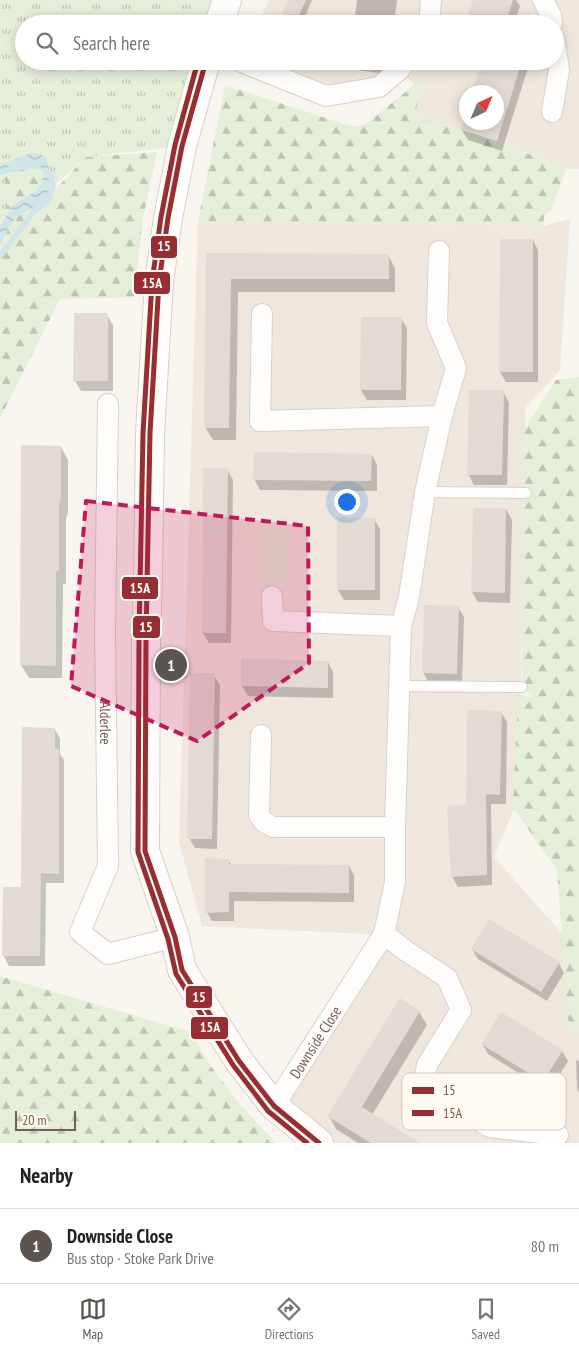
<!DOCTYPE html>
<meta charset="utf-8">
<style>
:root{--surface:#fff;--page:#f6f6f6;--text:#222;--muted:#767676;--line:#e0e0e0;--accent:#5c544f}
body{margin:0;font-family:"PT Sans Narrow",sans-serif;background:var(--page);color:var(--text)}
.compass{position:absolute;left:459px;top:85px;width:45px;height:45px;border-radius:50%;background:var(--surface);box-shadow:0 2px 12px #0003;rotate:44deg}
.scale{position:absolute;left:15px;bottom:12px;width:61px;box-sizing:border-box;padding-left:5px;border:2px solid #765d4e;border-top:0;font-size:14px;line-height:18px;white-space:nowrap;color:#765d4e;-webkit-text-stroke:4px #fef9f1;paint-order:stroke}
.you{position:absolute;left:346px;top:501px;width:18px;height:18px;margin:-12px;border:4px solid #fff;border-radius:50%;background:#1a73e8;box-shadow:0 0 0 8px #1a73e833}
.badge{display:grid;place-items:center;width:32px;height:32px;border-radius:50%;background:var(--accent);color:#fff;font-size:16px;font-weight:700}
.pin{position:absolute;translate:-50% -50%;border:2px solid #fff;box-shadow:0 1px 5px #0006}
.list{margin:0;padding:0;list-style:none}
h2{display:flex;justify-content:space-between;align-items:center;height:65px;margin:0;padding:0 20px;font-size:21px}
h2 small{font-size:16px;font-weight:400;color:var(--muted)}
.list li{display:grid;grid-template-columns:32px 1fr auto;gap:15px;align-items:center;box-sizing:border-box;height:75px;padding:0 20px;border-top:1px solid var(--line)}
.list b{display:block;font-size:19px;white-space:nowrap}
.list p{margin:0;font-size:16px;white-space:nowrap;color:var(--muted)}
.list em{font-size:16px;font-style:normal;color:var(--muted)}
.icon{flex:none;width:28px;height:28px;fill:none;stroke:currentColor;stroke-width:2;stroke-linecap:round;stroke-linejoin:round}
.map{position:relative;flex:none;width:579px;height:1143px;overflow:hidden}
.search{position:absolute;background:var(--surface);box-shadow:0 2px 12px #0003;left:15px;right:15px;top:15px;height:55px;display:flex;align-items:center;gap:12px;box-sizing:border-box;padding:0 18px;border-radius:28px;color:var(--muted);font-size:19px}
.sheet{height:140px;background:var(--surface)}
nav{display:flex;justify-content:space-around;align-items:center;box-sizing:border-box;height:70px;border-top:1px solid var(--line);background:var(--surface);font-size:14px;color:var(--muted)}
nav a{display:grid;justify-items:center;gap:2px}
nav .on{color:var(--accent)}
.map>svg:first-child{display:block}
.residential{fill:#f0e7dc;fill-rule:evenodd}
.grass{fill:url(#grass-tufts)}
.forest{fill:url(#forest-firs)}
.park{fill:#e5eed9}
.water{fill:url(#water-waves)}
.shadow{fill:#0003}
.lines{fill:none;stroke-linecap:round;stroke-linejoin:round}
.stream{stroke:#d0e5e8;stroke-width:6}
.building{fill:#e2dad3}
.lane-casing{stroke:#d7d1cc;stroke-width:12}
.street-casing{stroke:#d7d1cc;stroke-width:22}
.secondary-casing{stroke:#d6d0c9;stroke-width:30}
.lane{stroke:#fefdfc;stroke-width:10}
.street{stroke:#fefdfc;stroke-width:20}
.secondary{stroke:#fefdfc;stroke-width:28}
.bus-1-casing{stroke:#fef9f1;stroke-width:9}
.bus-2-casing{stroke:#fef9f1;stroke-width:9}
.bus-1{stroke:#962e33;stroke-width:5}
.bus-2{stroke:#962e33;stroke-width:5}
.marked{fill:#c2185b;fill-opacity:0.2;stroke:#c2185b;stroke-width:4;stroke-dasharray:10 6;stroke-linejoin:round}
.labels{text-anchor:middle;dominant-baseline:central;stroke-width:5;stroke-linejoin:round;paint-order:stroke}
.street-label{font-size:15px;fill:#765d4e;stroke:#fef9f1}
.key{fill:#fef9f1;stroke:#d5cac0;stroke-width:1}
.key-label{font-size:14px;fill:#765d4e}
.line-badge{stroke:#fef9f1;stroke-width:2}
.badge-label{font-size:14px;text-anchor:middle;font-weight:bold;fill:#fff}
</style>
<div class="map">
<svg width="579" height="1143" viewBox="0 0 579 1143">
<defs>
<pattern id="grass-tufts" width="24" height="20" patternUnits="userSpaceOnUse" patternTransform="scale(1.25)"><rect width="24" height="20" fill="#e5eed9"/><path d="M3 7l-1-3M5 7V3M7 7l1-3M15 17l-1-3M17 17v-4M19 17l1-3" fill="none" stroke="#bec4b2"/></pattern>
<pattern id="forest-firs" width="22" height="20" patternUnits="userSpaceOnUse" patternTransform="scale(1.25)"><rect width="22" height="20" fill="#e5eed9"/><path d="M5 1l3.5 6h-7zM16 11l3.5 6h-7z" fill="#bec4b2"/></pattern>
<pattern id="water-waves" width="16" height="10" patternUnits="userSpaceOnUse" patternTransform="scale(1.25)"><rect width="16" height="10" fill="#d0e5e8"/><path d="M0 5q4-4 8 0t8 0" fill="none" stroke="#adbdbe"/></pattern>
</defs>
<rect width="100%" height="100%" fill="#f8f4ee"/>
<path class="residential" d="M269,0H579V169H566L504,144L414,116L423,89L414,85L399,70L326,96L241,61H555V24H258ZM466,92H496V122H466Z
M570,219L560,370L525,408L526,493L522,599L520,794L494,857L566,938L569,1030H579V1143H319L274,1106L384,935L202,926L179,842L198,221L543,226Z"/>
<path class="grass" d="M0,0H231L223,24H24V61H210L182,146L86,157L0,234Z"/>
<path class="forest" d="M225,85L347,125L356,127L366,124L414,85L423,88L414,116L504,144L566,169L551,210L544,217L543,226L198,221Z
M157,152L143,218L134,297L60,299L0,418V244L15,218L49,199L52,193L86,157Z
M31,165L45,170L41,184L36,191L14,204L0,226V216L10,202L5,180L0,181V172Z
M579,377V1030H569L557,870L513,807L518,695L532,696L522,687V433L556,380Z
M0,976L190,1032L213,1069L243,1108L276,1143H0Z"/>
<path class="park" d="M262,521L286,522V588L261,587Z"/>
<path class="water" d="M31,153L40,154L47,159L51,177L52,193L49,199L15,218L0,244V226L14,204L36,191L41,184L45,170L31,165L0,172V165Z"/>
<path class="shadow" d="M290,0H312L302,24H279Z
M357,0H397L394,24H354Z
M475,0H516L520,6L514,24H467Z
M351,61H389L388,74L356,70Z
M483,61H530L502,151L468,140L462,130L466,115V122H496V92H474Z
M533,240L538,250V382H506L500,372Z
M207,255H388L395,268V292H238L236,440H213L205,427Z
M107,315L113,325V391H81L75,381Z
M401,318L407,328L406,400H367L361,390Z
M503,392L509,402L507,485H474L468,474Z
M61,447L68,460V512L66,518V584H63L62,678H29L21,665Z
M372,455L377,465V491L260,490L254,479Z
M227,470L233,480L231,643H209L203,633Z
M506,509L512,520L510,603L478,602L472,592Z
M374,519L380,529V600H344L338,590Z
M458,607L464,617L462,683H429L423,672Z
M328,662L333,672V698L248,696L242,686Z
M214,675L220,685L217,849L195,848L189,838Z
M501,712L507,722L506,804H491L492,885L458,887L452,876L467,807Z
M55,729L60,739V754L64,760V883H46L45,966H9L4,956L22,889Z
M228,860L232,865L349,866L354,875V902L234,901V921H212L207,912Z
M472,949L559,963L564,973L547,1001L478,959Z
M419,1012L427,1025L372,1115L418,1143H358L336,1129L329,1116Z
M482,1044L562,1051L568,1061L549,1092L488,1054Z
M576,1060L579,1061V1093L577,1089Z"/>
<g class="lines">
<path class="stream" d="M0,172L31,165L38,167
M0,256L35,210L45,204L49,199L53,185L51,177L47,172"/>
</g>
<path class="building" d="M288,0H306L295,24H278Z
M473,0H513L505,24H466Z
M482,61H522L497,141L461,130L466,111V122H496V92H472Z
M500,239H533V372H499Z
M206,253L389,254V279H231L229,428H204Z
M74,313H108V381H73Z
M361,317H402L401,390H360Z
M469,390H504L502,475H467Z
M21,445L61,446V499L59,505V571H56V666L20,665Z
M254,452L372,454L371,481L253,480Z
M203,468H228L226,633H202Z
M473,508H506L505,593L471,592Z
M337,517L375,518V590H337Z
M424,605L459,606L457,674L422,673Z
M241,658L328,661V688L241,686Z
M190,673H215L212,839H187Z
M467,710L502,711L500,795L486,794L487,875L451,877L447,806L466,805Z
M22,727L55,728V749H59V874L41,873L40,956H2L3,887H21Z
M205,858L229,859V864L349,865V893L229,892V912L205,913Z
M489,919L560,962L541,992L471,949Z
M400,998L420,1011L362,1107L420,1143H371L327,1116Z
M501,1012L563,1050L543,1082L481,1044Z"/>
<g class="lines">
<defs>
<path id="lane" d="M425,492L526,493
M400,686L522,687"/>
<g id="street">
<path d="M543,0L551,15L552,24"/>
<path d="M429,24L431,0"/>
<path d="M239,61L326,96L379,87L399,70L406,61"/>
<path d="M552,112L559,70L555,43"/>
<path d="M262,314L260,421L442,416"/>
<path id="s1" d="M108,404L105,633L108,866L80,932L108,954L175,937"/>
<path d="M272,596L273,621L401,626"/>
<path d="M261,735L259,815L264,822L273,827H395"/>
<path d="M384,934L406,951L447,978L461,1010L427,1065L423,1089L490,1127L558,1135"/>
<path id="s2" d="M274,1106L384,934L395,882V827L401,626L409,597L425,492L442,416L456,368L437,323L439,251"/>
</g>
<path id="secondary" d="M219,24L227,0
M206,61L182,146L168,218L159,282L150,433L148,578L146,638L145,851L175,937L182,970L239,1061L274,1106L319,1143"/>
</defs>
<use href="#lane" class="lane-casing"/>
<use href="#street" class="street-casing"/>
<use href="#secondary" class="secondary-casing"/>
<use href="#lane" class="lane"/>
<use href="#street" class="street"/>
<use href="#secondary" class="secondary"/>
<defs>
<path id="bus-1" d="M206,61L182,146L168,218L159,282L150,433L146,638L145,851L175,937L182,970L239,1061L274,1106L319,1143"/>
<path id="bus-2" d="M198,61L175,145L161,217L152,282L143,433L139,638L138,852L168,939L176,974L233,1065L268,1111L307,1143"/>
</defs>
<use href="#bus-1" class="bus-1-casing"/>
<use href="#bus-2" class="bus-2-casing"/>
<use href="#bus-1" class="bus-1"/>
<use href="#bus-2" class="bus-2"/>
</g>
<path class="marked" d="M86,501L308,526L309,663L197,741L71,686Z"/>
<g class="labels">
<g class="street-label">
<text stroke="none"><textPath href="#s1" startOffset="319">Alderlee</textPath></text>
<text stroke="none"><textPath href="#s2" startOffset="76">Downside Close</textPath></text>
</g>
</g>
<rect x="402" y="1073" width="164" height="57" rx="8" class="key"/>
<rect x="412" y="1087" width="22" height="7" fill="#962e33"/>
<rect x="412" y="1110" width="22" height="6" fill="#962e33"/>
<g class="key-label">
<text x="443" y="1095">15</text>
<text x="443" y="1118">15A</text>
</g>
<g class="line-badge">
<rect x="150" y="235" width="28" height="24" rx="5" fill="#962e33"/>
<rect x="133" y="271" width="38" height="24" rx="5" fill="#962e33"/>
<rect x="121" y="576" width="38" height="24" rx="5" fill="#962e33"/>
<rect x="132" y="615" width="29" height="24" rx="5" fill="#962e33"/>
<rect x="185" y="985" width="28" height="24" rx="5" fill="#962e33"/>
<rect x="190" y="1016" width="39" height="24" rx="5" fill="#962e33"/>
</g>
<g class="badge-label">
<text x="164" y="251">15</text>
<text x="152" y="288">15A</text>
<text x="140" y="593">15A</text>
<text x="146" y="632">15</text>
<text x="199" y="1002">15</text>
<text x="210" y="1032">15A</text>
</g>
</svg>
<svg class="compass" viewBox="-18 -18 36 36"><path d="M0-13l5 13h-10z" fill="#e53935"/><path d="M0 13l5-13h-10z" fill="#767676"/></svg>
<div class="scale">20 m</div>
<div class="you"></div>
<div class="pin badge" style="left:171px;top:665px">1</div>
<div class="search"><svg class="icon" aria-label="search" viewBox="0 0 24 24"><circle cx="10" cy="10" r="6"/><path d="M15 15l6 6"/></svg>Search here</div>
</div>
<section class="sheet">
<h2>Nearby<small></small></h2>
<ul class="list">
<li><span class="badge">1</span><div><b>Downside Close</b><p>Bus stop · Stoke Park Drive</p></div><em>80 m</em></li>
</ul>
</section>
<nav>
<a class="on"><svg class="icon" aria-label="map" viewBox="0 0 24 24"><path d="M3 6l6-2 6 2 6-2v14l-6 2-6-2-6 2zM9 4v14M15 6v14"/></svg>Map</a>
<a><svg class="icon" aria-label="directions" viewBox="0 0 24 24"><path d="M12 3l9 9-9 9-9-9zM9 14v-3h6M13 9l2 2-2 2"/></svg>Directions</a>
<a><svg class="icon" aria-label="saved" viewBox="0 0 24 24"><path d="M7 4h10v16l-5-4-5 4z"/></svg>Saved</a>
</nav>
